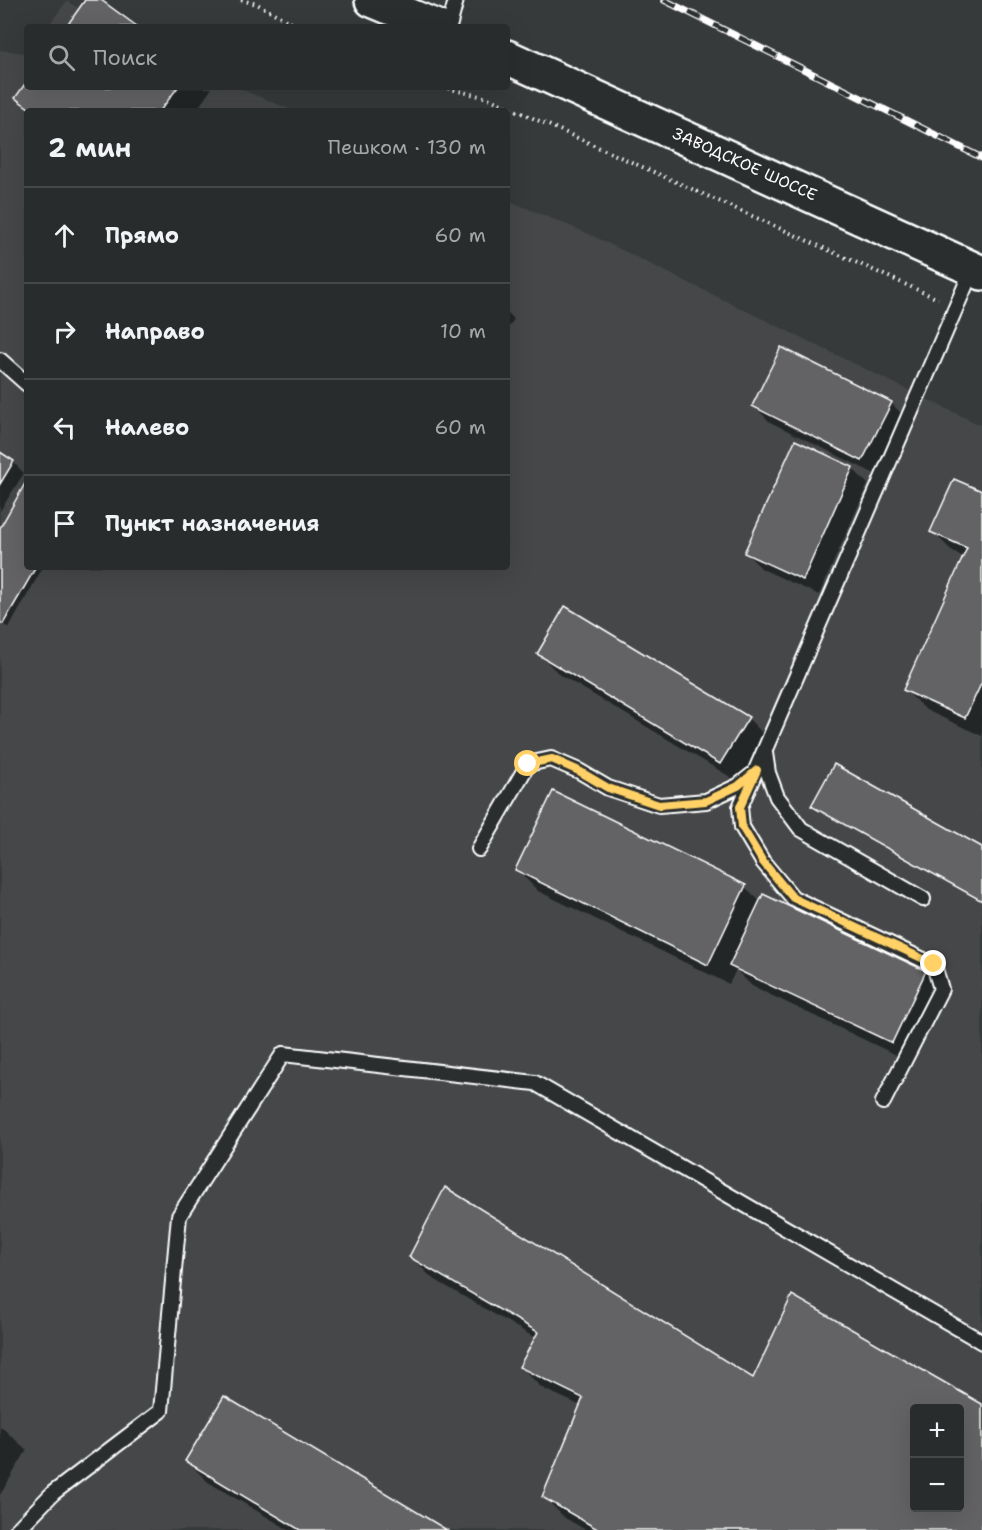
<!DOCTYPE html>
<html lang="ru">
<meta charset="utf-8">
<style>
:root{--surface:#292c2c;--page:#353838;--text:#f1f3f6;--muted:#a5a7a9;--line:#454848}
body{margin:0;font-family:"Shantell Sans",sans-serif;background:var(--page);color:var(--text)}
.controls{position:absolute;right:18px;bottom:18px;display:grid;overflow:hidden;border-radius:6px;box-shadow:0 6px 24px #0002}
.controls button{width:54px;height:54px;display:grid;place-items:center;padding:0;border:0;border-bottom:2px solid var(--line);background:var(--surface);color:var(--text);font:30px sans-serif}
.stop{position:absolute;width:18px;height:18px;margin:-14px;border:4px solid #ffd166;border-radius:50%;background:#fff}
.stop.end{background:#ffd166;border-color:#fff;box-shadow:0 2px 6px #0008}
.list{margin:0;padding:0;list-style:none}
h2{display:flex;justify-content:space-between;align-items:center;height:78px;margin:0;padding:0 24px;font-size:26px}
h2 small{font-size:20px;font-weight:400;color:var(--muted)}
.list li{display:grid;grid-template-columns:39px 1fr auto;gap:18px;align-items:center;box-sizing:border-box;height:96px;padding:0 24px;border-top:2px solid var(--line)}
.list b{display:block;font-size:22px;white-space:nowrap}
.list em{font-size:20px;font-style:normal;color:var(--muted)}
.icon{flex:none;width:33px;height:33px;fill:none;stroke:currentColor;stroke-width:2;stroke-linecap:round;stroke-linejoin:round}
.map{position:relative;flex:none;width:982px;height:1530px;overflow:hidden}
.search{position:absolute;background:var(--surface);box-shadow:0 6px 24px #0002;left:24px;top:24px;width:486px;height:66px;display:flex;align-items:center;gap:15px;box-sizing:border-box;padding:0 21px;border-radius:6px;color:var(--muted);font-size:22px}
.panel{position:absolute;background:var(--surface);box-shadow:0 6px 24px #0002;left:24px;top:108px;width:486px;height:462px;border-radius:6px}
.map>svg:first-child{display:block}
.built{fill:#444748;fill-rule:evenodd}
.shadow{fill:#0007;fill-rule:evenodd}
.building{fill:#636465;stroke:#fff;stroke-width:1.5;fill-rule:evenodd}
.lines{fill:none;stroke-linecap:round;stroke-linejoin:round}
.service-casing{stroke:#fff;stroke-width:18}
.primary-casing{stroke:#fff;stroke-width:38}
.path{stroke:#fff;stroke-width:4;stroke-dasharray:1.5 4.5;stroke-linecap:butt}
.service{stroke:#2a2d2e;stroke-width:14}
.primary{stroke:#2a2d2e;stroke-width:33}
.rail-casing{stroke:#fff;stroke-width:7}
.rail{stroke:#2a2d2e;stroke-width:4.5;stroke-dasharray:14;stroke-linecap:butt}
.route{stroke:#ffd166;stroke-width:8}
.labels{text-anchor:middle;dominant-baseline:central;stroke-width:4.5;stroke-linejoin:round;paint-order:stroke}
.street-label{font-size:16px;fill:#fff;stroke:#2a2d2e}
</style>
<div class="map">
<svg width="982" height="1530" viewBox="0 0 982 1530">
<rect width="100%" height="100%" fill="#373a3b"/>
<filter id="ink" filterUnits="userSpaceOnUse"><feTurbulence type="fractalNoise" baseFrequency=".0167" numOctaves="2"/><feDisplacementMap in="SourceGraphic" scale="12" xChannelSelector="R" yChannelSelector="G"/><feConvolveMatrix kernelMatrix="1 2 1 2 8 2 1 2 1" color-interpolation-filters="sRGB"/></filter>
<g filter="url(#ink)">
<path class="built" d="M67,1L108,27H47Z
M0,50L27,53V87H236L294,111H27V567H507V200L589,234L982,426V1530H0ZM914,1408H960V1508H914Z"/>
<path class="shadow" d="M27,83V87L212,88L196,111H30L17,98Z
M507,312L514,319L507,330Z
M891,403L907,419L879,476L770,422L754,406Z
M0,454L13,462L24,473L0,511Z
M852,468L868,484L819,595L762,569L746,553Z
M27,483V567H43L9,628L0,623V531Z
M982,493V736L926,710L905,690L965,558L953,552L932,531Z
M539,654L748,718L768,739L742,784L559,674Z
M554,793L745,887L761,902L925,972L946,993L913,1063L752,986L736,970L729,984L538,891L517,870Z
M813,805L982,848V902L818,810Z
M411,1257L753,1380L982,1406V1530H586L565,1518L544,1497L581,1406L542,1388L521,1367L537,1339L432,1278ZM914,1408H960V1508H914Z
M0,1426L27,1450L0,1495Z
M187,1461L445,1530H289L208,1482Z"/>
<path class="building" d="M85,0H101L138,27H66Z
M27,81V87H178L160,111H33L15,98Z
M781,347L892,402L862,461L752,406Z
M795,440L853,467L803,580L744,553Z
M0,452L14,461L0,484Z
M954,479L982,491V682L965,718L903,690L967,548L930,532Z
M27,480V567H36L3,624L0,622V528Z
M565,606L749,717L720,764L537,654Z
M834,764L982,847V901L811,806Z
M553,791L746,885L708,965L515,870Z
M763,894L926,971L892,1043L729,966Z
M445,1187L753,1378L792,1295L982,1404V1530H599L542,1497L583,1398L519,1367L538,1332L409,1257ZM914,1408H960V1508H914Z
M224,1396L447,1530H300L185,1461Z"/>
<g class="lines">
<defs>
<path id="service" d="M449,27L456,0
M0,360L27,384
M765,753L768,773L777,797L801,829L923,899
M479,849L528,764L551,759L579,771L608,788L659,805L706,801L738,786L753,774
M883,1102L941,989L934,965L793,898L763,862L742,827L740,807L973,268
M17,1530L53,1493L161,1411L179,1216L283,1054L535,1083L982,1342"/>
<path id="primary" d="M372,0L437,27
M507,57L982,273"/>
</defs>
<use href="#service" class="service-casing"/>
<use href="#primary" class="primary-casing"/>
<path class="path" d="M241,0L257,4L299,27
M442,87L488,98L938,299"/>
<use href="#service" class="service"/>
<use href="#primary" class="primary"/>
<defs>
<path id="rail" d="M664,0L982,158"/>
</defs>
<use href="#rail" class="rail-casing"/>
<use href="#rail" class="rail"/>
</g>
</g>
<g class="lines" filter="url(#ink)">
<path class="route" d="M528,764L552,759L579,771L608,788L659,805L706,801L738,786L757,770L740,807L742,827L763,862L793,898L934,964"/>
</g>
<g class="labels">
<g class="street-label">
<text transform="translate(745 164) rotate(24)">ЗАВОДСКОЕ ШОССЕ</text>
</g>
</g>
</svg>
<div class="controls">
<button>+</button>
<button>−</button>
</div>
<div class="stop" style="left:528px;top:764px"></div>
<div class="stop end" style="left:934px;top:964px"></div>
<div class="search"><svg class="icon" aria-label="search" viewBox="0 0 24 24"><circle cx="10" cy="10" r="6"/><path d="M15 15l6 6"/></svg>Поиск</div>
<section class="panel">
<h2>2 мин<small>Пешком · 130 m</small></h2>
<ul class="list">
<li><svg class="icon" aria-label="ahead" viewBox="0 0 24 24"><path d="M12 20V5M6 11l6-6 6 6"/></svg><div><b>Прямо</b></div><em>60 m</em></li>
<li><svg class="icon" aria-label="right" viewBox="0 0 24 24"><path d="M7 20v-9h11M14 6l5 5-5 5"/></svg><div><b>Направо</b></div><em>10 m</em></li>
<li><svg class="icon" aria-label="left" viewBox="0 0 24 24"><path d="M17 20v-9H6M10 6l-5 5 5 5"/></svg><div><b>Налево</b></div><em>60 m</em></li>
<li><svg class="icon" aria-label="arrive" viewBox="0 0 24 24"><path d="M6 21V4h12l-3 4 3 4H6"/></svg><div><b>Пункт назначения</b></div></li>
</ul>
</section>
</div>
